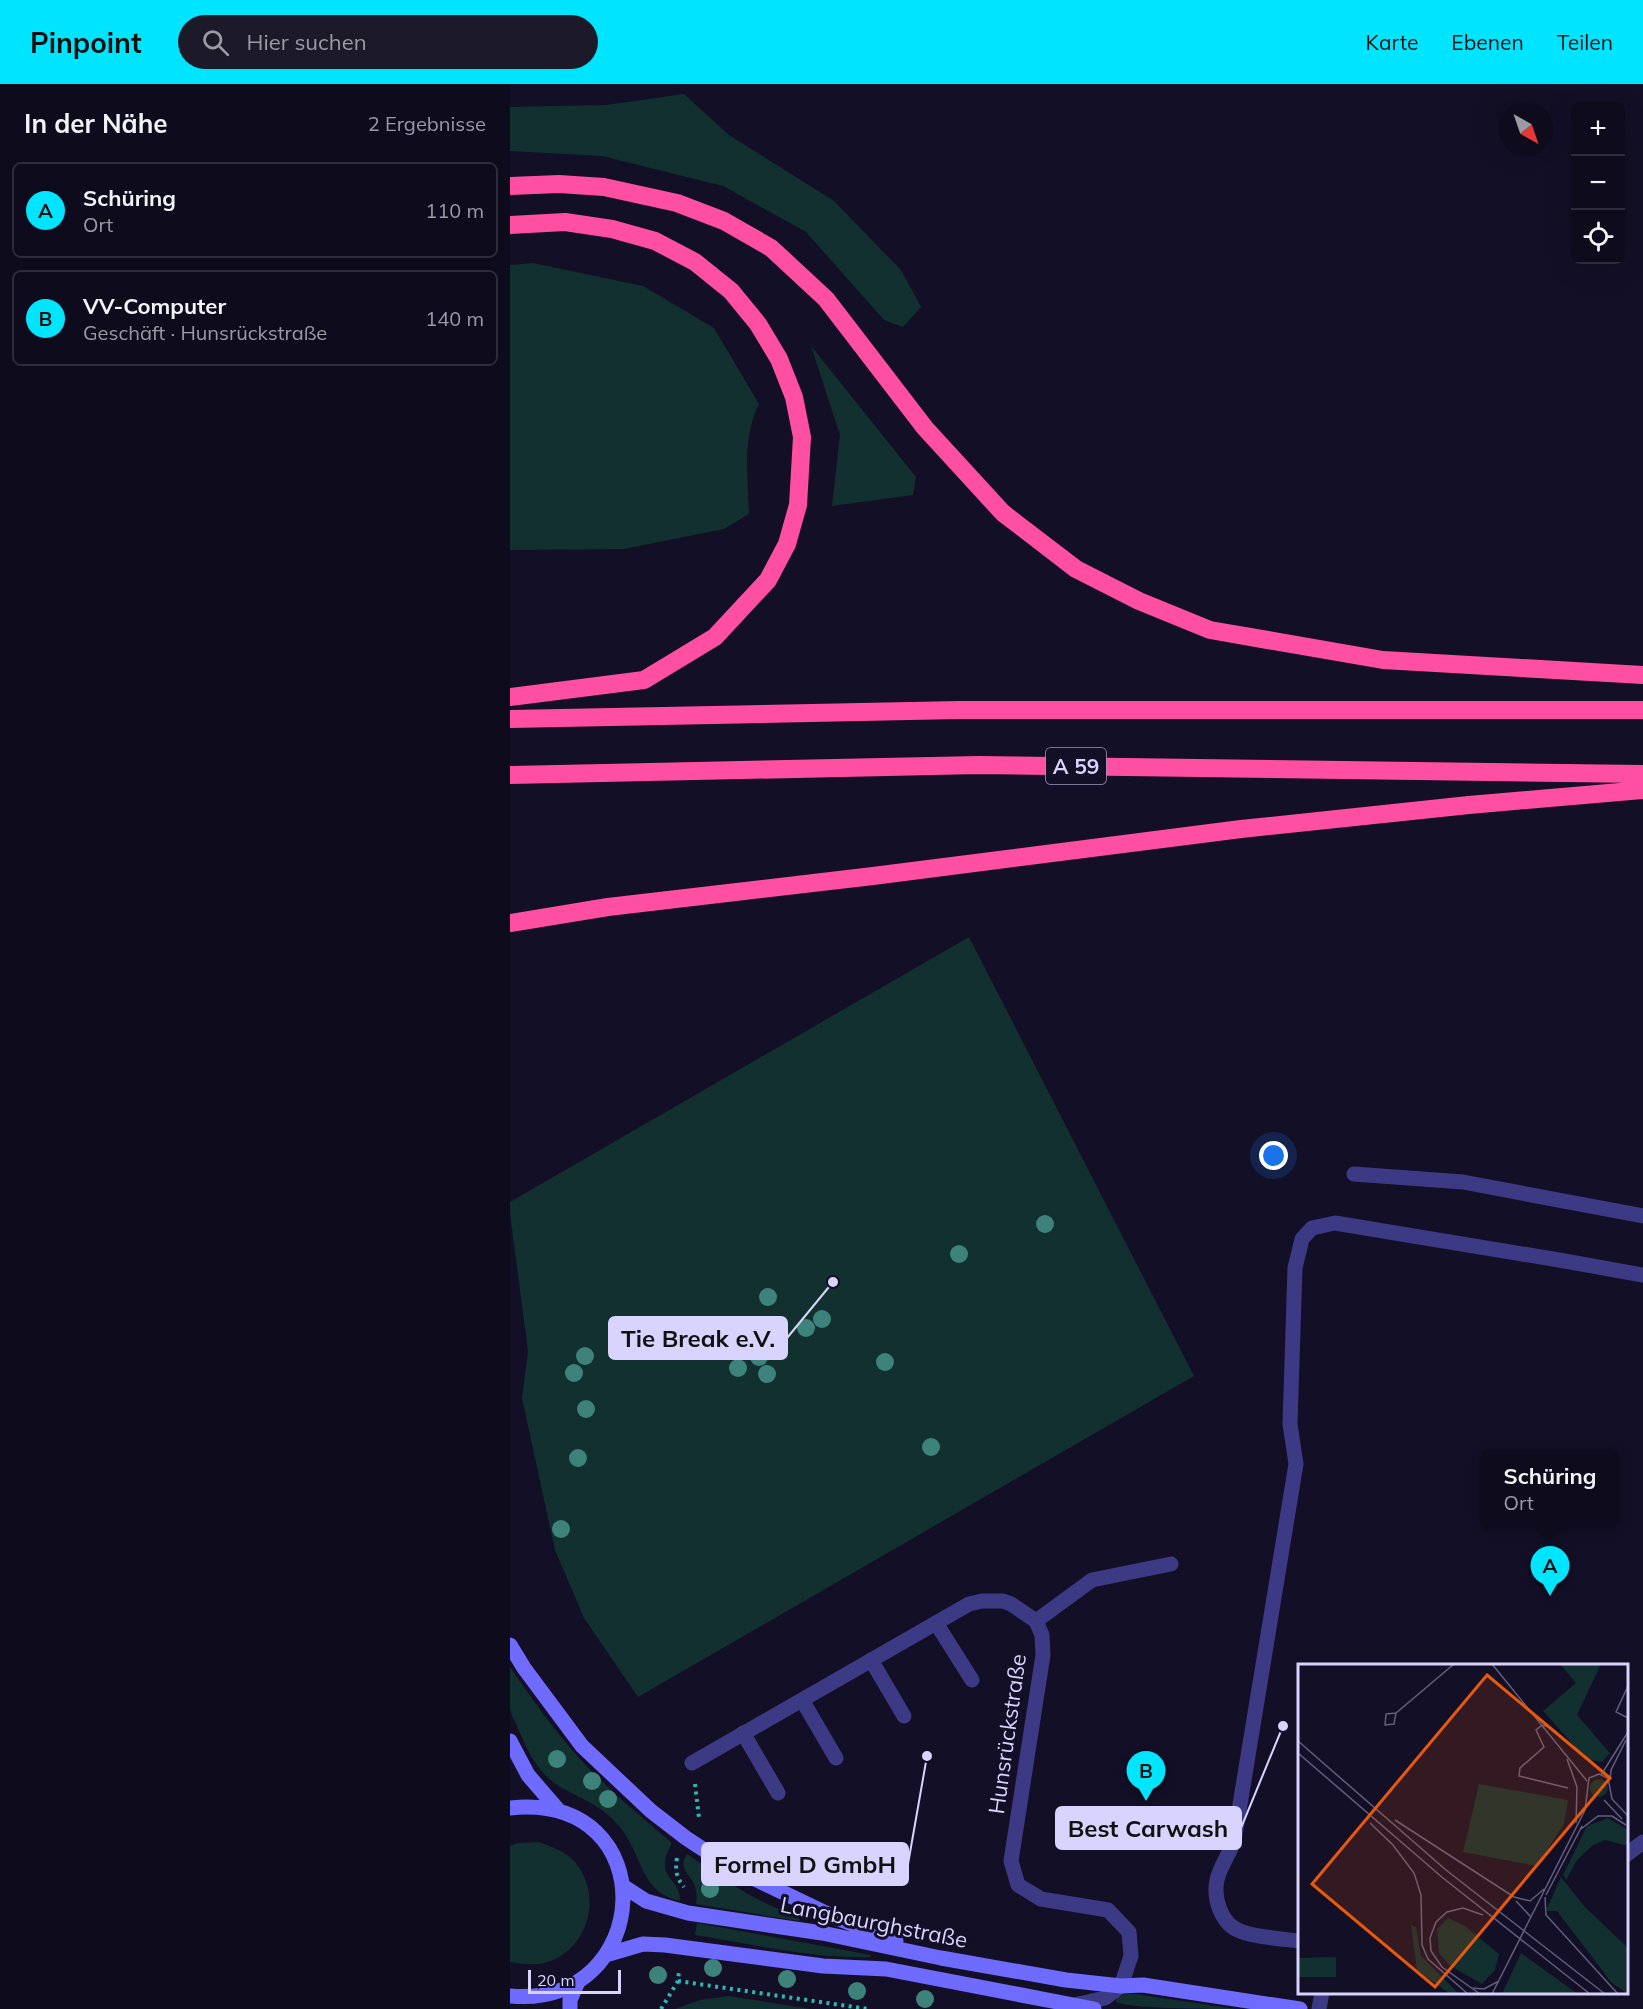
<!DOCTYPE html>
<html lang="de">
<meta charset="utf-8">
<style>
:root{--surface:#0e0b1c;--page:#1c1929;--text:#f1f3f6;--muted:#9b9ba3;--line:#2e2b3b;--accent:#00e5ff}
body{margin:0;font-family:Mulish,sans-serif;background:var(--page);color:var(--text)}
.controls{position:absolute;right:18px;top:18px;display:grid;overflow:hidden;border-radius:9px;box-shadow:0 6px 24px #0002}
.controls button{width:54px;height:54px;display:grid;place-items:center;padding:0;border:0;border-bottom:2px solid var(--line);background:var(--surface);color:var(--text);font:30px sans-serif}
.compass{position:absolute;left:989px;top:18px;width:54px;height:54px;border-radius:50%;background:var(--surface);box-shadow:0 6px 24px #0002;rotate:140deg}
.scale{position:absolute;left:18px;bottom:15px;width:93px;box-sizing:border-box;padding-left:6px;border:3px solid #d9d4ff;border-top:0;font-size:16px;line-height:21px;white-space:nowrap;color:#d9d4ff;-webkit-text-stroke:4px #130f26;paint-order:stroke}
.you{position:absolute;left:764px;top:1072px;width:21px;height:21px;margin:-15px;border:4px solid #fff;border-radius:50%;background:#1a73e8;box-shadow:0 0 0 9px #1a73e833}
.badge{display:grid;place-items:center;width:39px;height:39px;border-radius:50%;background:var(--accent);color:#111;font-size:20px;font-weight:700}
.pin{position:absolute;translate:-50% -50px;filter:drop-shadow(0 2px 3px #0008)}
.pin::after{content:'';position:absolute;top:32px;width:21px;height:18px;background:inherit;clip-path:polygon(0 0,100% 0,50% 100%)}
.popup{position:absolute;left:971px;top:1365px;width:138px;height:78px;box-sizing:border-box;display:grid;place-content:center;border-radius:9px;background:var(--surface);filter:drop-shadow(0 2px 4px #0005);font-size:20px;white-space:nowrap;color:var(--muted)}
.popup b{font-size:22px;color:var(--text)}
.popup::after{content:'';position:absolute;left:50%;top:100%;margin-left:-12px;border:12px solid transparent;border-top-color:var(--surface)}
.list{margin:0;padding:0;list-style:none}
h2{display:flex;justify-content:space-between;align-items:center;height:78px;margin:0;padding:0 24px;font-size:26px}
h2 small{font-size:20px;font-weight:400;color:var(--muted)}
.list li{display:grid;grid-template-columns:39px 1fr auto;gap:18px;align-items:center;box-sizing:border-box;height:96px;margin:0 12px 12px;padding:0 12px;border:2px solid var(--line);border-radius:9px}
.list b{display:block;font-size:22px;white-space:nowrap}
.list p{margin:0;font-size:20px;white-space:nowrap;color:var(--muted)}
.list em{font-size:20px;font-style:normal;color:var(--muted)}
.icon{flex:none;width:33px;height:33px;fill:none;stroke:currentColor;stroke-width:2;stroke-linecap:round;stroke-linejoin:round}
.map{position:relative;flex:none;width:1133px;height:1925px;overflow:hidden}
header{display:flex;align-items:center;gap:36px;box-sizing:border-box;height:84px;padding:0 30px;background:var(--accent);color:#111}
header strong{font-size:28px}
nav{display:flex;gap:33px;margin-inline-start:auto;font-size:21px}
.search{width:420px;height:54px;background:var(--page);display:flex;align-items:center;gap:15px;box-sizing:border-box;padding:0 21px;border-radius:33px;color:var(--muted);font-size:22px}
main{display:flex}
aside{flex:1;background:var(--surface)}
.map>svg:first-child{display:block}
.green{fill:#12302f}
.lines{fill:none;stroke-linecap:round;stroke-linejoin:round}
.path{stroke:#2fb8b0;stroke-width:4;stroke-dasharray:3 4.5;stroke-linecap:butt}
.lane{stroke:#3d3a85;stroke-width:15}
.street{stroke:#3d3a85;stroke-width:15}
.secondary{stroke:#6f6bff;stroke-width:15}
.highway{stroke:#ff4fa3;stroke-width:18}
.tree{fill:#3d827b}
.labels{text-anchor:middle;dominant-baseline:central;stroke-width:6;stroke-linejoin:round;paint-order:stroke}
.shield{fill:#130f26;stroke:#9e99be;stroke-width:1.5}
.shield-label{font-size:21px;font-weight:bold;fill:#d9d4ff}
.street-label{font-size:22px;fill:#d9d4ff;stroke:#130f26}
.inset-road{fill:none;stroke:#625e7d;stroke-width:1.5}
.view{fill:#e8590c;fill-opacity:0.15;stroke:#e8590c;stroke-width:3}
.inset-edge{fill:none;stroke:#d9d4ff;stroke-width:3}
.leader{fill:none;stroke:#d9d4ff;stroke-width:2}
.callout-dot{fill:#d9d4ff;stroke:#130f26;stroke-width:2}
.callout{fill:#d9d4ff;stroke:#d9d4ff;stroke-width:2}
.callout-label{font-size:24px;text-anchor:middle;font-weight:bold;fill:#111}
</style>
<header>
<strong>Pinpoint</strong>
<div class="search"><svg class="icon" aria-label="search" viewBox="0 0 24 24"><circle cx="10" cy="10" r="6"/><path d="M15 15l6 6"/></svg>Hier suchen</div>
<nav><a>Karte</a><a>Ebenen</a><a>Teilen</a></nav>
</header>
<main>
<aside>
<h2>In der Nähe<small>2 Ergebnisse</small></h2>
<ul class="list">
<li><span class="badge">A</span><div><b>Schüring</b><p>Ort</p></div><em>110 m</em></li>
<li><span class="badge">B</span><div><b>VV-Computer</b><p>Geschäft · Hunsrückstraße</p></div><em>140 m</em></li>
</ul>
</aside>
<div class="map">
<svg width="1133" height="1925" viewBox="0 0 1133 1925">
<rect width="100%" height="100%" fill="#130f26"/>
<path class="green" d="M174,10L219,51L324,117L391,186L411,223L393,243L374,236L296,148L213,102L92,72L0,67V23L96,21Z
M23,179L133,202L204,244L249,320C232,354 238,393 239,430L214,445L114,465L0,466V181Z
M301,262L406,393L403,411L322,422L330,351Z
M459,853L684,1292L128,1613L74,1534L45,1466L12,1314L18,1267L0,1130V1118Z
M0,1583C22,1615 44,1646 70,1675C98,1705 130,1732 162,1759C142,1796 171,1792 170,1817C129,1808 133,1770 109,1742C91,1721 75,1717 52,1704C28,1691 17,1666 7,1642C5,1637 1,1631 0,1625C0,1612 0,1597 0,1583Z
M29,1758C42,1763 55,1767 65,1778C92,1810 80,1861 41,1877C27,1882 14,1880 0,1878V1762L8,1759Z
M177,1770C211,1793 249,1822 289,1831L290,1835L289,1837L186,1820C187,1813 187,1807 184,1800C178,1788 168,1784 177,1770Z
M187,1839L361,1871L360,1873C303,1875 242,1860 185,1851Z
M615,1910H625L726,1925C703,1925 621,1925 606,1918L607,1914Z
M219,1912L300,1925H165L190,1916Z"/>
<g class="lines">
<path class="path" d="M185,1700L189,1734
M167,1774C165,1786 166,1793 174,1803
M168,1897L358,1925
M151,1925L168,1897L169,1886"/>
<path class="lane" d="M844,1090L953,1098L1133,1132
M526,1537L582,1496L661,1480
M426,1539L462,1596
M361,1576L394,1632
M292,1616L326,1674
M233,1649L268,1709
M1116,1771L1133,1758
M789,1857C774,1855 742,1853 730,1847C711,1840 703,1814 707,1796C710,1782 719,1771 724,1757L786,1380L780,1340L785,1184L792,1155L802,1144L825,1139L1049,1176L1133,1191
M809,1925L812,1908"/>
<path class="street" d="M182,1679L459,1520L472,1517H493L501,1520L526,1537L532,1551L533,1571L501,1777L508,1801L531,1815L598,1826L619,1848L621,1872L611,1902L595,1914L564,1921"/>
<path class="secondary" d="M0,1561L14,1584L72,1662L141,1727L176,1754L220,1783L324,1833L386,1857
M0,1657L18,1691L49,1727
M0,1724C157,1708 144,1925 0,1912
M113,1802L136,1817L178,1829L312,1849L431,1874L556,1896L611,1902L633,1901L790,1925
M99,1870L133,1860L155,1861L313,1882L376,1885L584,1925
M60,1925V1916L67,1900"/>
<path class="highway" d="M0,102L49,100L94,103L167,119L214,137L261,164L316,215L415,344L493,429L566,485L629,517L700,546L873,576L1133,591
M0,141L55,138L102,145L145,157L185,178L221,207L248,240L269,275L284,313L292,353L288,421L277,460L258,496L205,553L134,596L0,613
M0,635L449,626H1133
M0,691L469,681L1133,690
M0,839L98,823L363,792L731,745L959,721L1133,706"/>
</g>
<g class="tree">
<circle cx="535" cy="1140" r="9"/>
<circle cx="449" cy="1170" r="9"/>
<circle cx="258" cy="1213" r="9"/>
<circle cx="312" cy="1235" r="9"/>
<circle cx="296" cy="1244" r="9"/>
<circle cx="269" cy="1262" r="9"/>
<circle cx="75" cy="1272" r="9"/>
<circle cx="249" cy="1273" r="9"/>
<circle cx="375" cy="1278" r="9"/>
<circle cx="228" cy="1284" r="9"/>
<circle cx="64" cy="1289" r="9"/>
<circle cx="257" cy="1290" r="9"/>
<circle cx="76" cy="1325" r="9"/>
<circle cx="421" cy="1363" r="9"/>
<circle cx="68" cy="1374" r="9"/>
<circle cx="51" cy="1445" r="9"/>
<circle cx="47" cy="1675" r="9"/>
<circle cx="82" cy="1697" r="9"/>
<circle cx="98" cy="1715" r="9"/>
<circle cx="200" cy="1805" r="9"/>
<circle cx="203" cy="1884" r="9"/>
<circle cx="148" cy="1891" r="9"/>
<circle cx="277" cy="1895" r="9"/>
<circle cx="347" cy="1907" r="9"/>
<circle cx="415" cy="1915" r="9"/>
</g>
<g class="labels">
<rect class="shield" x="536" y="664" width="60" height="36" rx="4.5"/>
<g class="shield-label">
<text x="566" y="682">A 59</text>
</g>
<g class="street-label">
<text transform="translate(497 1650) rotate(-82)">Hunsrückstraße</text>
<text transform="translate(364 1838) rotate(11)">Langbaurghstraße</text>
</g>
</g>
<g transform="translate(788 1580)">
<rect width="330" height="330" fill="#130f26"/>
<path d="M262,0H303L279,51L312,89L304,98L288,95L245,47L278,19ZM292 124a9 9 0 1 1 18 0a9 9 0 1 1-18 0ZM181,120L270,136L266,160L239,202L165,188ZM310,154L330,166V182L307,176L295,181L279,196L268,216L265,211L289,162ZM263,213L287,243L330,284V330L313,318L259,247H248ZM150,254L167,262L201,290L197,306L184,320L151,301L141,289L139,265ZM113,261L118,263L123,292L161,330H152L119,306ZM223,289L280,330H204ZM38,293V313H0V294Z" fill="#12302f"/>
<path class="inset-road" d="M194,0L289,117M330,22L318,48L330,54M98,49L96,60L87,61L88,50L98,49L156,0M251,63L244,61L238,66L246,83L222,104L221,112L270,124M0,77L148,206L307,330M0,89L145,214L292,330M269,95L279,123L278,159M303,111L330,68M312,116L313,106L328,76M306,136L324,155M97,156L216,233L232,237L246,225M72,159L95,181L116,209L123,231L124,281L130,295L170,330M283,165L300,152H314L328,161M248,231L284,162M247,233L248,251L320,330M218,237L233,253M173,324L186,325L201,317M182,330L144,303L133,287L132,274L138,258L149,248L165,244L185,251M194,330L287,146L291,114L301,110L310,114L314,135L330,152"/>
<path class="view" d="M189,11L312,114L137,323L14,220Z"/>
<rect width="330" height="330" class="inset-edge"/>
</g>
<path class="leader" d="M323 1198L277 1254M773 1642L731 1744M417 1672L398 1780"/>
<g class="callout-dot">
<circle cx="323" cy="1198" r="6"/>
<circle cx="773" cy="1642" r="6"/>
<circle cx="417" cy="1672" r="6"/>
</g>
<g class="callout">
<rect x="99" y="1233" width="178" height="42" rx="6"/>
<rect x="546" y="1723" width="185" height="42" rx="6"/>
<rect x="192" y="1759" width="206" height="42" rx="6"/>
</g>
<g class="callout-label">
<text x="188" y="1263">Tie Break e.V.</text>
<text x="638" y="1753">Best Carwash</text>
<text x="295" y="1789">Formel D GmbH</text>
</g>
</svg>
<div class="controls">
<button>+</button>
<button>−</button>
<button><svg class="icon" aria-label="locate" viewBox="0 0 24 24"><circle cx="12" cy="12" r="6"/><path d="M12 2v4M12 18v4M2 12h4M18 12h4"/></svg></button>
</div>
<svg class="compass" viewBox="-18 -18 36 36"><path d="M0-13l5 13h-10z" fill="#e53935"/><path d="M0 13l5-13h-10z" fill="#9b9ba3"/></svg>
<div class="scale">20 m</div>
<div class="you"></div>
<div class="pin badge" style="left:1040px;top:1512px">A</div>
<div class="popup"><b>Schüring</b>Ort</div>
<div class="pin badge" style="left:636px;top:1717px">B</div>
</div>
</main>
